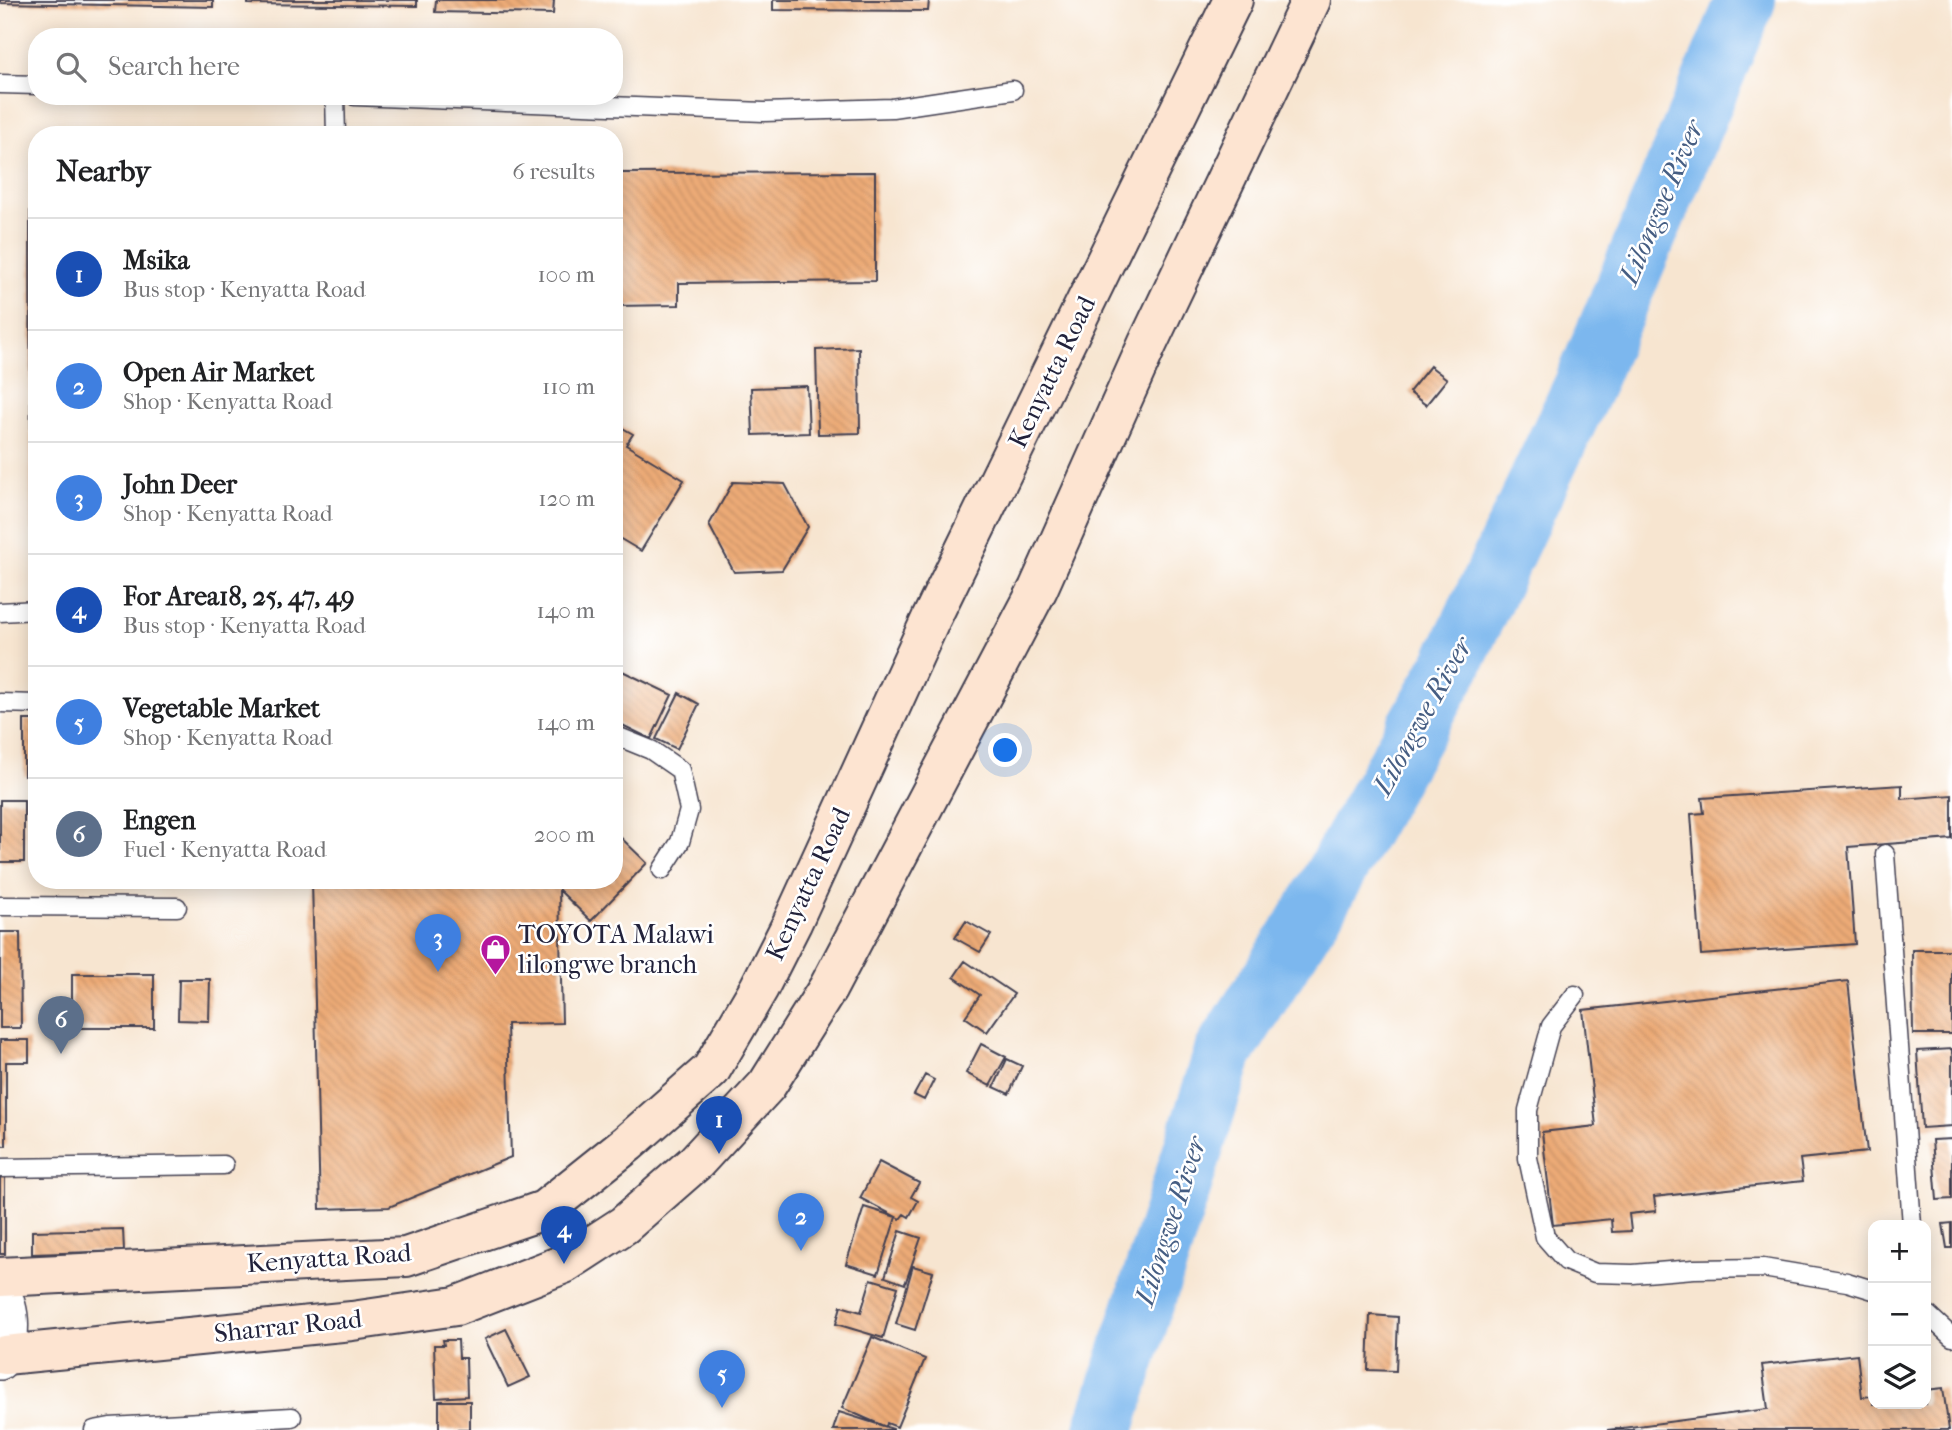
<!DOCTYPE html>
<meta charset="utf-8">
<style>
:root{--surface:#fff;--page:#f2f2f2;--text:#202124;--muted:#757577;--line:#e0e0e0;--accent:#b5179e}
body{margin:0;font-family:"IM FELL French Canon",serif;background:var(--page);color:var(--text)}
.controls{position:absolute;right:21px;bottom:21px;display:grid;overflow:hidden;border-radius:14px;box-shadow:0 4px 18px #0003}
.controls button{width:63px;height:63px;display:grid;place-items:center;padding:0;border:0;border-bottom:2px solid var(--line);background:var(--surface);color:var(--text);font:35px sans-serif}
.you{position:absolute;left:1006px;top:751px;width:24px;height:24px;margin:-18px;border:5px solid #fff;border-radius:50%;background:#1a73e8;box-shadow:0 0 0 10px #1a73e833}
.badge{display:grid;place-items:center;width:46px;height:46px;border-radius:50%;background:var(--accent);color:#fff;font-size:23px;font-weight:700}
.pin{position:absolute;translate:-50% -58px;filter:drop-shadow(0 2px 4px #0008)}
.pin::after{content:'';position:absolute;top:37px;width:24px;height:21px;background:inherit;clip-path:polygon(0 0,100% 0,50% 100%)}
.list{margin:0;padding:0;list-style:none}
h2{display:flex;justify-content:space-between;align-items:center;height:91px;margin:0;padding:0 28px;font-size:30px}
h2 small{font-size:23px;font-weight:400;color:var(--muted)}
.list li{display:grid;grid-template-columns:46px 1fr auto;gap:21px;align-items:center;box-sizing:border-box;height:112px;padding:0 28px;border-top:2px solid var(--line)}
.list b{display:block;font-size:26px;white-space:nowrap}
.list p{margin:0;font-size:23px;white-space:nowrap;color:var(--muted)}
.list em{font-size:23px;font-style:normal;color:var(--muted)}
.icon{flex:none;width:38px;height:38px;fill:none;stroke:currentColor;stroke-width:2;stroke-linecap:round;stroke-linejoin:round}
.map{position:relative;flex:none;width:1952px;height:1430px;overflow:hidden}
.search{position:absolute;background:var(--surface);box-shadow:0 4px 18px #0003;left:28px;top:28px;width:595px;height:77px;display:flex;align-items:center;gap:18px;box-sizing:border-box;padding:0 24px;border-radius:28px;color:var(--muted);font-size:26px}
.panel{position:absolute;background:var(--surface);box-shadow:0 4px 18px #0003;left:28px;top:126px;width:595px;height:763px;border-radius:28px}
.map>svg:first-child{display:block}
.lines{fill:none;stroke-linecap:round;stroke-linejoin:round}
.river{stroke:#7cb7ee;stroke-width:60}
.building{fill:url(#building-back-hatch)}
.lane-casing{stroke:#423f51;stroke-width:21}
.street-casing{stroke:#423f51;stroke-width:38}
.secondary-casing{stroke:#423f51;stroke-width:42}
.lane{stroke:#fff;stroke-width:18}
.street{stroke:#fff;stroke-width:35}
.secondary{stroke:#fde4d1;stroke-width:38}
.labels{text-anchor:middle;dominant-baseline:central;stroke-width:5;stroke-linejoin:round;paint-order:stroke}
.street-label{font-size:26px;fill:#22223b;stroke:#fff}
.poi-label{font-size:26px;fill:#22223b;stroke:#fff;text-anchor:start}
.water-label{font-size:28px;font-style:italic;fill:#465e83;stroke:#fff}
</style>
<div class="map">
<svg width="1952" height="1430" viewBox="0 0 1952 1430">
<defs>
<pattern id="building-back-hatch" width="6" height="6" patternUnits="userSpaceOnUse" patternTransform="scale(1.75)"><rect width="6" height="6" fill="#ecaa76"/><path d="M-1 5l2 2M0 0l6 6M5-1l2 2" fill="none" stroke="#ca9267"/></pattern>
</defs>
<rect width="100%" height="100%" fill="#fff"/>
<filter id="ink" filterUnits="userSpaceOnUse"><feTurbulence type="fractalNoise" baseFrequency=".0143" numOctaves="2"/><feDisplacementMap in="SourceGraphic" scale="14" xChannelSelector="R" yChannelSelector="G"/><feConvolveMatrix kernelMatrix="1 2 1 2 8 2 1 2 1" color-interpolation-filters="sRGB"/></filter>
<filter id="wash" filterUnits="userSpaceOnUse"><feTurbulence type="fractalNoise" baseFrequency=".00686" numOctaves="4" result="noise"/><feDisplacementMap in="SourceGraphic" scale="28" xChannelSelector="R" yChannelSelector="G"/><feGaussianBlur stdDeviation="1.57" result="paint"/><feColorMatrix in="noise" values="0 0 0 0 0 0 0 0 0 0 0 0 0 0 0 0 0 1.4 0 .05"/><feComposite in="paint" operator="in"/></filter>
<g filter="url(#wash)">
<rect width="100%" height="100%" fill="#f7e5d0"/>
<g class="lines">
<path class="river" d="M1104,1430L1224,1052L1315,909L1453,663L1583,387L1746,0"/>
</g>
<g id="blocks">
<path class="building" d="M0,0H213V7L0,3Z
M248,0H417V6L248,4Z
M436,0H554L553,14L435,12Z
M773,0H929L928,11L773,10Z
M875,172V281L679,283V305L614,306V173Z
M30,182H37V530H31Z
M859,348L860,433L818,434L816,350Z
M1430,366L1447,379L1426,405L1409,392Z
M807,386L809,433L753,435L751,388Z
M614,423L633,434L626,445L684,480L641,551L614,535Z
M733,482L785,484L808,527L782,570L734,572L709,525Z
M614,667L672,695L651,739L614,721Z
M679,693L699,704L677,749L656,739Z
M24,720H37V776H24Z
M1902,785V799L1952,795V839L1848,847L1855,944L1701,955L1691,814L1704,813L1702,798Z
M0,800H24V862H0Z
M614,831L647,863L591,921L559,890L562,1023L507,1024L511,1157L389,1207L320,1209L312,880H614Z
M966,921L991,935L980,952L955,938Z
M0,932H20L21,1028H0Z
M1912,950H1952V1034H1913Z
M965,961L1014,994L987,1032L965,1017L980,995L954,977Z
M72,974H154V1028H72Z
M179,979H210L209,1021L178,1020Z
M1848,981L1867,1152L1800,1159L1803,1181L1654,1197L1656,1211L1629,1214L1631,1231L1612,1232L1611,1219L1553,1225L1542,1132L1596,1126L1583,1010Z
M0,1040H29V1062H6V1146H0Z
M981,1044L1006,1057L990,1086L966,1073Z
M1952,1049V1126L1922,1128L1917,1051Z
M1007,1059L1022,1066L1009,1094L994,1087Z
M925,1075L934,1080L924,1100L914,1095Z
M1952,1139V1199L1937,1200L1932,1140Z
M879,1162L919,1183L911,1197L918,1201L909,1217L904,1214L900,1219L860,1198Z
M0,1170H5V1254H0Z
M864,1207L896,1217L878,1274L846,1264Z
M1952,1223V1248H1947L1943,1224Z
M123,1229L124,1251L32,1254V1231Z
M900,1231L921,1238L905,1284L885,1277Z
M913,1266L933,1272L915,1330L896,1324Z
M871,1279L898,1287L883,1338L836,1324L841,1306L861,1312Z
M1370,1315L1398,1317L1396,1371L1368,1370Z
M506,1329L530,1377L508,1387L485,1339Z
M872,1337L925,1359L897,1427L887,1423L886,1427L842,1408Z
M443,1340H458L459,1358H466L467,1396L436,1398L434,1345H444Z
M1857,1354L1862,1397L1873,1396V1404H1926V1390L1943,1388L1949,1430H1607L1768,1409L1762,1365Z
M439,1401H470V1430H439Z
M839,1412L893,1429V1430H833Z"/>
</g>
</g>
<g filter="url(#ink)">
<use href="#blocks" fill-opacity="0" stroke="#423f51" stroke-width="2"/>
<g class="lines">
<defs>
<path id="lane" d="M0,84L37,85
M335,96L336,135
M355,96L764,112L892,108L1013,90
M0,612L37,610
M0,703L37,704
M614,735L651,750L680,770L689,810L680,842L662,870
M1885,854L1912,1225
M0,906L177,907
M1575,995L1551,1026L1528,1110V1158L1545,1237L1566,1261L1595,1273L1633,1274L1694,1269L1763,1268L1847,1282L1873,1290
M0,1168L224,1165
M1926,1313L1952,1337
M94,1430L110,1427L292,1417"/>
<path id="street" d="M0,1289C14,1310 14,1341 0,1362"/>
<path id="secondary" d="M0,1277L406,1257L544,1210L628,1143L711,1070L759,988L792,923L931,619L1233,0
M5,1355L352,1321L456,1306L564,1264L624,1225L696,1162L767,1085L828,988L1038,589L1147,345L1311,0"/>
</defs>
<use href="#lane" class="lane-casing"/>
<use href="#street" class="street-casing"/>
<use href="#secondary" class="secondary-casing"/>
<use href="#lane" class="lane"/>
<use href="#street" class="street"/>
<use href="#secondary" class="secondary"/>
</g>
</g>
<defs>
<symbol id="shop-pin" viewBox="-11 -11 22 30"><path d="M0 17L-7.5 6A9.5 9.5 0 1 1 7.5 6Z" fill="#b5179e" stroke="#fff"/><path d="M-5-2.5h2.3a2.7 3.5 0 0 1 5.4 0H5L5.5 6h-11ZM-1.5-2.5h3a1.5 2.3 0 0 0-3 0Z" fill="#fff"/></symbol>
</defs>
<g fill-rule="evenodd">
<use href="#shop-pin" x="478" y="932" width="35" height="47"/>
</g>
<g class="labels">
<g class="street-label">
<text transform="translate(1052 372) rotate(-64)">Kenyatta Road</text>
<text transform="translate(808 884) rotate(-65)">Kenyatta Road</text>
<text transform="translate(329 1258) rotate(-4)">Kenyatta Road</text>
<text transform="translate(288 1326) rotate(-6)">Sharrar Road</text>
</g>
<g class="poi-label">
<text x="518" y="934">TOYOTA Malawi<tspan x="518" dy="30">lilongwe branch</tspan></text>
</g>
<g class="water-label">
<text transform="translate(1661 202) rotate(-67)">Lilongwe River</text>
<text transform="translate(1422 716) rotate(-61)">Lilongwe River</text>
<text transform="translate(1170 1221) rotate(-72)">Lilongwe River</text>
</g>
</g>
</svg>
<div class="controls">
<button>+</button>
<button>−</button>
<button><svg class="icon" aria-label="layers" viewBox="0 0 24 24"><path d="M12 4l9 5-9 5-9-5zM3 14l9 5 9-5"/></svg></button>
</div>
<div class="you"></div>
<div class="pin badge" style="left:719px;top:1154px;background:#1a4fb4">1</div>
<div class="pin badge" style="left:801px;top:1251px;background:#3f7fe0">2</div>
<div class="pin badge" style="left:438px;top:972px;background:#3f7fe0">3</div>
<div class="pin badge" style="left:564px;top:1264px;background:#1a4fb4">4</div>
<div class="pin badge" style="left:722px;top:1408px;background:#3f7fe0">5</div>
<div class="pin badge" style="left:61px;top:1054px;background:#5c6f8a">6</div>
<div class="search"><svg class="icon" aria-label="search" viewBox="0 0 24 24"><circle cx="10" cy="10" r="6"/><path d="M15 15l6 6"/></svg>Search here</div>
<section class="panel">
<h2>Nearby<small>6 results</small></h2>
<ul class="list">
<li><span class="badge" style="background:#1a4fb4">1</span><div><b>Msika</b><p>Bus stop · Kenyatta Road</p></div><em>100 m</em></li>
<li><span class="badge" style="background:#3f7fe0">2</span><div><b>Open Air Market</b><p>Shop · Kenyatta Road</p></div><em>110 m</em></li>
<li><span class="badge" style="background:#3f7fe0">3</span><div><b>John Deer</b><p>Shop · Kenyatta Road</p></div><em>120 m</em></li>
<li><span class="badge" style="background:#1a4fb4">4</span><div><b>For Area18, 25, 47, 49</b><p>Bus stop · Kenyatta Road</p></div><em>140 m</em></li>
<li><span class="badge" style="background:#3f7fe0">5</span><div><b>Vegetable Market</b><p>Shop · Kenyatta Road</p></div><em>140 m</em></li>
<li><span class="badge" style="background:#5c6f8a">6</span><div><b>Engen</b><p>Fuel · Kenyatta Road</p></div><em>200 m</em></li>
</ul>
</section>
</div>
